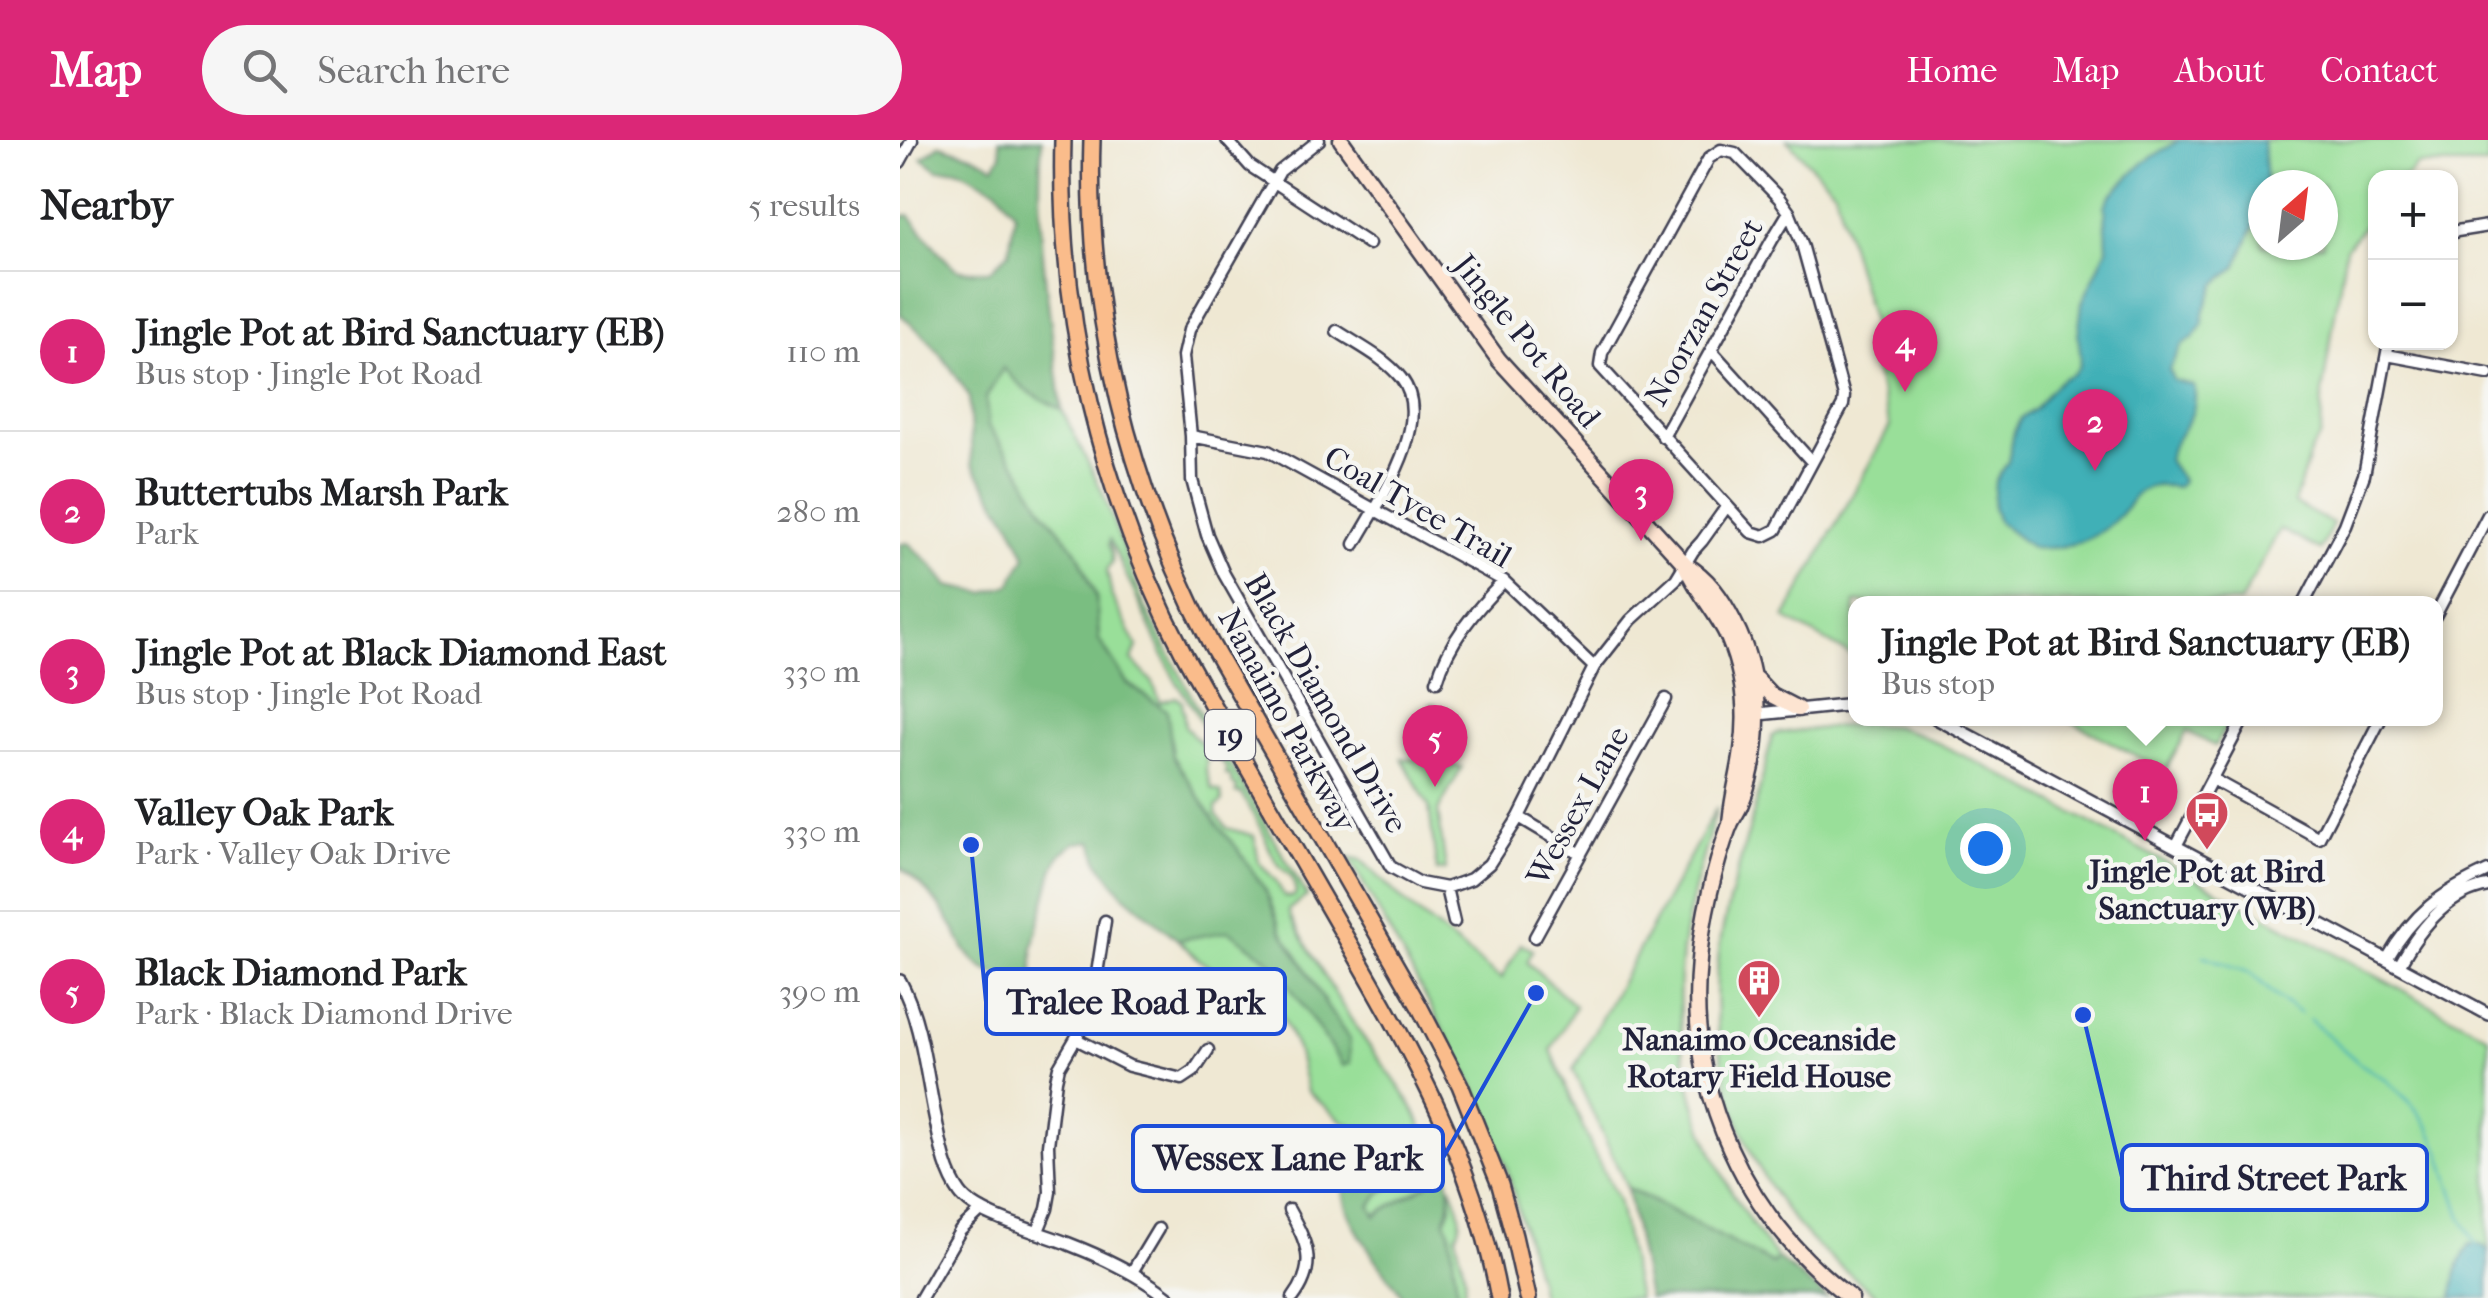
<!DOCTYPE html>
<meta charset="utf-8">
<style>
:root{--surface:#fff;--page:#f6f6f6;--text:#202124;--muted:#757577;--line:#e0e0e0;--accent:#db2777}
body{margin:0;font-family:"IM FELL French Canon",serif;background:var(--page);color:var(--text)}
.controls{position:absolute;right:30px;top:30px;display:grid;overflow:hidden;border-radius:20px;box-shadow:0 2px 8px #0004}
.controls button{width:90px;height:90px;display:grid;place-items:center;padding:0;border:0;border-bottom:2px solid var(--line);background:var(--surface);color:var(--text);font:50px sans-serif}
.compass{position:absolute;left:1348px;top:30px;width:90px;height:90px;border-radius:50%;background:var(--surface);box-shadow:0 2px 8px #0004;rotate:28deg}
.you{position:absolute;left:1085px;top:708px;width:35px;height:35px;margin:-25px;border:8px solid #fff;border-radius:50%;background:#1a73e8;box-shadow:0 0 0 15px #1a73e833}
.badge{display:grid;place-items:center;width:65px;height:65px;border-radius:50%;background:var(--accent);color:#fff;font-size:32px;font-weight:700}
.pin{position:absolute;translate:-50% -82px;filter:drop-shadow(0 2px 5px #0008)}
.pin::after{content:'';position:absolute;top:52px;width:35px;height:30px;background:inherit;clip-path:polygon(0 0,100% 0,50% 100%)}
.popup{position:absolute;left:948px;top:456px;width:595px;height:130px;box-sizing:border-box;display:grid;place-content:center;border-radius:20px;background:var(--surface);filter:drop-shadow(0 2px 8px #0005);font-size:32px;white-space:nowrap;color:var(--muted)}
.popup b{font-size:38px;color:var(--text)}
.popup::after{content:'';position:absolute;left:50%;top:100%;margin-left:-20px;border:20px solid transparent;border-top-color:var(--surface)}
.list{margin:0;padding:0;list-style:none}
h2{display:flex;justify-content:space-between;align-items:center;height:130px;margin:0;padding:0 40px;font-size:42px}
h2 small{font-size:32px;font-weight:400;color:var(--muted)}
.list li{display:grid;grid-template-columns:65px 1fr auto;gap:30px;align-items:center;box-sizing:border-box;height:160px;padding:0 40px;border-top:2px solid var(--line)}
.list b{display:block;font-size:38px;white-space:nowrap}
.list p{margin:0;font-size:32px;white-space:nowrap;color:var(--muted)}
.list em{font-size:32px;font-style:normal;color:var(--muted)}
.icon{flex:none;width:55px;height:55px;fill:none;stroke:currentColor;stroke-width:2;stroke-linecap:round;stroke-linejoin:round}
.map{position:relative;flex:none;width:1588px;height:1158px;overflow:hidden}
header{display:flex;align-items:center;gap:60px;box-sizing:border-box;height:140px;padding:0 50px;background:var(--accent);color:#fff}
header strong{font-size:48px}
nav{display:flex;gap:55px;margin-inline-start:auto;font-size:35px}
.search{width:700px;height:90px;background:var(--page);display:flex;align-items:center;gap:25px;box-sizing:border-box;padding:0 35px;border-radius:55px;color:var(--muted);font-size:38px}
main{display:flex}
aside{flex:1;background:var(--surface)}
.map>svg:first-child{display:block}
.green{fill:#99df99;stroke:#5e806a;stroke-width:2.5;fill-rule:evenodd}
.forest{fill:#7abe81;stroke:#4e705e;stroke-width:2.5}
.water{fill:#3fb0b7;stroke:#306979;stroke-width:2.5}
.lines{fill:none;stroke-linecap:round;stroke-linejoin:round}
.stream{stroke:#3fb0b7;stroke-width:2.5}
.minor-casing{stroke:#414052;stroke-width:15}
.tertiary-casing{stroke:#414052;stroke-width:16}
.secondary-casing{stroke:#414052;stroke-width:19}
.trunk-casing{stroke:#414052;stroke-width:20}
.minor{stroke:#fff;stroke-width:10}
.tertiary{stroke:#fff;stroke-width:11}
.secondary{stroke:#fde4d1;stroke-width:14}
.trunk{stroke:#fabc8b;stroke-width:15}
.labels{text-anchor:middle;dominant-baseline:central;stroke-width:9;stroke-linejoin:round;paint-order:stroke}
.shield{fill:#f6f6f2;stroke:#626272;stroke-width:2.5}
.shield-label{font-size:30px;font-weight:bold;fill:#22223b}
.street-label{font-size:32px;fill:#22223b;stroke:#f6f6f2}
.poi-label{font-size:32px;font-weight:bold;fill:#22223b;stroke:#f6f6f2}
.leader{fill:none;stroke:#1d4ed8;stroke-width:4}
.callout-dot{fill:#1d4ed8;stroke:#f6f6f2;stroke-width:4}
.callout{fill:#f6f6f2;stroke:#1d4ed8;stroke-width:4}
.callout-label{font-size:35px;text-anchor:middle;font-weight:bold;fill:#22223b}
</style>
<header>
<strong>Map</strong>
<div class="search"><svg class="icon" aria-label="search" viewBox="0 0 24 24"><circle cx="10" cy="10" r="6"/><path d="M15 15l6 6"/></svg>Search here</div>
<nav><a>Home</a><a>Map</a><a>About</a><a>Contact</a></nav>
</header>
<main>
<aside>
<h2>Nearby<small>5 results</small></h2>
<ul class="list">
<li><span class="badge">1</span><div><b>Jingle Pot at Bird Sanctuary (EB)</b><p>Bus stop · Jingle Pot Road</p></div><em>110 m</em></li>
<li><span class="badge">2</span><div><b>Buttertubs Marsh Park</b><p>Park</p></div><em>280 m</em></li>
<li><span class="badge">3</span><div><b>Jingle Pot at Black Diamond East</b><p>Bus stop · Jingle Pot Road</p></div><em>330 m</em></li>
<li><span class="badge">4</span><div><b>Valley Oak Park</b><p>Park · Valley Oak Drive</p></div><em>330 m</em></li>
<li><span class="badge">5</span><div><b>Black Diamond Park</b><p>Park · Black Diamond Drive</p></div><em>390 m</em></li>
</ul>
</aside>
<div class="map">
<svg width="1588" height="1158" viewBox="0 0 1588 1158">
<rect width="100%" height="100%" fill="#f6f6f2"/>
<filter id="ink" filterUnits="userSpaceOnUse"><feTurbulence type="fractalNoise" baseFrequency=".01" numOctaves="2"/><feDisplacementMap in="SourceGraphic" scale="20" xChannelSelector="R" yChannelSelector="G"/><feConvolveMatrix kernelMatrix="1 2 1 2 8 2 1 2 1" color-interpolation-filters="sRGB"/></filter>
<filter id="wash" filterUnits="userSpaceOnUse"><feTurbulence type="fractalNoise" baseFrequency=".0048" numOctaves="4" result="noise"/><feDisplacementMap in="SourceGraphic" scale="40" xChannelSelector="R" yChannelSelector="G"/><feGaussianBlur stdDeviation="2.25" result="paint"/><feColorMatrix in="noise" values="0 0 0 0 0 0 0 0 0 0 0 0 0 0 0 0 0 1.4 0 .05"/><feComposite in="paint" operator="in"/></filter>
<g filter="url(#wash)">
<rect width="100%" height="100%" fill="#efe8d3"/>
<path class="green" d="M887,0H1588V25H1517L1506,37L1476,38L1475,73L1446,108L1422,253L1421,296L1411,310L1394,363L1433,384L1420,410L1380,389L1340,463H955V517L885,478L990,286L971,218L981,215L935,51ZM1363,45H1423V105H1363Z
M103,227L125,250L162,270L202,351L243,463L297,567L407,756L388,770L390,776C412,814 433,853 458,890C494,944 529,970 533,1040C515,1055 493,1061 475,1076L470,1067L480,1053L489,1048L478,1026L474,996L441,980L407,951L397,909L376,863L361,839C316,836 310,831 278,800L329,790L368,819L387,842L442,925L427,867L403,824L381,791L366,751L337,708L316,683L272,616L267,571L227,543L199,500L196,457L178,413L144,371L119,329L87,286L86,258ZM210,400L274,538L294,569L319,618L326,627V635H330L333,645L337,646L336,653H341L365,696C367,705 374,719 380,726C392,739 392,731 396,753L393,757L384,756L376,741L359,722L354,696L327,688L316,674V667L322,662L321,652L312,649L306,629L307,610L285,586L282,561L276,557L260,562L253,543L232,520L237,506L212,457L207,430L212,423V414L209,404Z
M531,564H535L530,622L562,627L538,671L546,730L537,731L529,667L502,618L517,620Z
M1325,579L1329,581L1315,606L1287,591L1265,631L1167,579Z
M962,584L994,586L1019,594L1095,631L1588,896V1158H981C958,1141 936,1124 916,1105C840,1029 806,916 819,811C823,780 832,751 840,722C852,680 863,638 872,596L878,593Z
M817,667C804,714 788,762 782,810C769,924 805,1029 877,1118L873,1124L727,1047L673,930Z
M449,717L461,720L509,766L601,839L621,804L633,810L627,822L675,866L651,910L692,1009L718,1060L738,1158H641L638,1141L606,1026L574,946Z
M550,1045C557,1062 566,1078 556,1096L565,1137L564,1158H558L550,1092L545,1081L551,1067Z"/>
<path class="forest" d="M99,0H142C134,89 151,181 162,270L125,250L103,228L86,258L88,286L119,329L144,371L178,413L196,457L199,500L227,543L267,571L273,616L316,683L337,708L366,751L381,791L403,824L427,867L449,899L450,923L443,926L387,842L368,819L329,791L278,800L222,753L199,723L192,701L175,703L160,715L153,731L133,807V835C102,838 83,837 64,808C59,799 55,789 49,780C36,759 19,742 0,727V404L8,403L32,425L48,446L85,453L110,445L126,416L111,384L72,324L69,256L51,228L28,199L0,174V77L9,75C19,86 47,125 57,129C66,132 80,131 90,131L109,112L115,73L98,50L57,29L38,30L22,18L40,5L72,15L94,26L101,15Z
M474,995L478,1026L490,1048L480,1053L470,1066L476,1076C494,1061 515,1055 533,1040L532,1016L527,997L536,998C546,1026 556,1053 545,1081L550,1091L558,1158H502L501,1154C483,1127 431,1069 446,1035C453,1021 466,1008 474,995Z
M727,1048L873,1124L877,1118L927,1158H748Z"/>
<path class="water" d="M1279,0H1363L1366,43L1363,45L1360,73L1336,127L1316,144L1303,173V185L1294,197L1282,205L1269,229L1273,240L1294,246C1301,280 1274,291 1268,320L1282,340L1278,347C1268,346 1256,344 1246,348C1233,353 1229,366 1219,376C1196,400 1166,410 1132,408L1098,382L1093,368L1095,342L1108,322L1114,292L1121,278L1135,269L1153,247L1162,239L1173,234L1179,227L1181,218L1178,196L1182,163L1207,109L1205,66L1210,56L1243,23Z
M1570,1104L1581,1105L1588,1110V1158H1553C1554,1139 1559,1120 1570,1104Z"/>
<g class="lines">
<path class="stream" d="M1304,816L1351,833L1374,855L1401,874
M1409,879L1459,923L1485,939L1511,963L1529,987L1540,1012L1561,1076L1576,1104"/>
</g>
</g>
<g filter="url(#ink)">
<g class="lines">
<defs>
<path id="minor" d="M327,0L350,26L469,104
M419,0L380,31L289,190L283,216L291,296L292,340L307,395L324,434L491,727L520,743L546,748L571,739L589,724L619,677L694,527L731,480L776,439L793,411L802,401L827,366
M821,10L835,13L879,58L889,72L902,104L944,256L943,265L876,390L864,396L851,392L700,226L702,213L809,18Z
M0,22L12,0
M1550,94L1557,91L1588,86
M437,191C458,205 485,218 501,238C536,282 477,364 455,404
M811,210L912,322
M1487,215L1588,234
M291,296L368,311L604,441L694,527
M763,297L872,100L889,72
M1404,463L1445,385L1464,335L1489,202
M1535,476L1588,375
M537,541C548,502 576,469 604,441
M1312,639L1419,698L1481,578
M619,677L681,714
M1276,706L1344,578
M546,748L554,782
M635,797L766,559
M1487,819C1513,774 1541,752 1588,731
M1499,826C1518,791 1546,753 1588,746
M176,899L229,926L282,939L294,931L308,910
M389,1070C407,1103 418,1125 393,1158
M138,1091L147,1069L150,1052L148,1005L156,940L159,927L183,886L193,860L205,781
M232,1132L258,1089
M21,1158L60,1091L82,1070"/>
<path id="tertiary" d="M849,575L955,564
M1036,578L1588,874
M0,841C22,882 26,935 36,981C41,1005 45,1032 60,1053C77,1077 140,1092 169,1104C205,1118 239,1134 269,1158"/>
<path id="secondary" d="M441,0L599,220L785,424C796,451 816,471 828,497C843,533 848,572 842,610C839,636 831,660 830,686
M786,425C808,438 822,458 834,482C863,538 864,608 840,666C837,673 832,679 829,687C815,725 802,779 799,820C786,952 845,1079 951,1158
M856,539L871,555L898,569"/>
<path id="trunk" d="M163,0C158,180 201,355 284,514C335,607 389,699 442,791C511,911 574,1019 599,1158
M192,0C186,176 229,347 310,502L519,866L560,945L600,1045L614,1096L628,1158"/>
</defs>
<use href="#minor" class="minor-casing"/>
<use href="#tertiary" class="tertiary-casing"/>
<use href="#secondary" class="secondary-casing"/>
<use href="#trunk" class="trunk-casing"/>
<use href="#minor" class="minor"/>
<use href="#tertiary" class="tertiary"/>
<use href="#secondary" class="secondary"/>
<use href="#trunk" class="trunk"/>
</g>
</g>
<defs>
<symbol id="bus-pin" viewBox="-11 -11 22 30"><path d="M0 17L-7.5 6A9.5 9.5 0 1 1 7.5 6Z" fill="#d1495b" stroke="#f6f6f2"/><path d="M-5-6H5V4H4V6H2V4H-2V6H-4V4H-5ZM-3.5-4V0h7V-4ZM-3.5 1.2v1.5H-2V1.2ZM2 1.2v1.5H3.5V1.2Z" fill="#fff"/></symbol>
<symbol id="building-pin" viewBox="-11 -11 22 30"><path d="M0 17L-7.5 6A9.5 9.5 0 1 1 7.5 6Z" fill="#d1495b" stroke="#f6f6f2"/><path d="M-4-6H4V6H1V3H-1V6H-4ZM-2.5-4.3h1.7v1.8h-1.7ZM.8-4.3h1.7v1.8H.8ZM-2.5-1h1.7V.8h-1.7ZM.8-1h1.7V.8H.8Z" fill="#fff"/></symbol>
</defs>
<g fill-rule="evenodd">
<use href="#bus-pin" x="1282" y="648" width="50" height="68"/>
<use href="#building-pin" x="834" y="816" width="50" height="68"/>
</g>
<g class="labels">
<rect class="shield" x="305" y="570" width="50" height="50" rx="8"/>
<g class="shield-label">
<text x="330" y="595">19</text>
</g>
<g class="street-label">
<text transform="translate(804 172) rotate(-61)">Noorzan Street</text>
<text transform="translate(627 201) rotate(51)">Jingle Pot Road</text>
<text transform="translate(518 367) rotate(30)">Coal Tyee Trail</text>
<text transform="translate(426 563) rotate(60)">Black Diamond Drive</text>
<text transform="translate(387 580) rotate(61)">Nanaimo Parkway</text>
<text transform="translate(678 666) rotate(-61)">Wessex Lane</text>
</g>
<g class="poi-label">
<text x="1307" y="731">Jingle Pot at Bird<tspan x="1307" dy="37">Sanctuary (WB)</tspan></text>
<text x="859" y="899">Nanaimo Oceanside<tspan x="859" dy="37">Rotary Field House</tspan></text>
</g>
</g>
<path class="leader" d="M71 705L86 862M636 853L543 1018M1183 875L1222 1037"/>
<g class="callout-dot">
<circle cx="71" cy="705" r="10"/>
<circle cx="636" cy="853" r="10"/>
<circle cx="1183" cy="875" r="10"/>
</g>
<g class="callout">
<rect x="86" y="829" width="299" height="65" rx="10"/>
<rect x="233" y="986" width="310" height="65" rx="10"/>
<rect x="1222" y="1005" width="305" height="65" rx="10"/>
</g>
<g class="callout-label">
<text x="236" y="874">Tralee Road Park</text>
<text x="388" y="1030">Wessex Lane Park</text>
<text x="1374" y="1050">Third Street Park</text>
</g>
</svg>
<div class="controls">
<button>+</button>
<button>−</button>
</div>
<svg class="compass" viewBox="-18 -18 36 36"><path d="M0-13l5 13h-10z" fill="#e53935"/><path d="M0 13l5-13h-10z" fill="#757577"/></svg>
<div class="you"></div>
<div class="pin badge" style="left:1245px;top:701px">1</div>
<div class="popup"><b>Jingle Pot at Bird Sanctuary (EB)</b>Bus stop</div>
<div class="pin badge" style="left:1195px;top:331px">2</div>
<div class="pin badge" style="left:741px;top:401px">3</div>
<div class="pin badge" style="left:1005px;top:252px">4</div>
<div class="pin badge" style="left:535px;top:647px">5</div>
</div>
</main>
